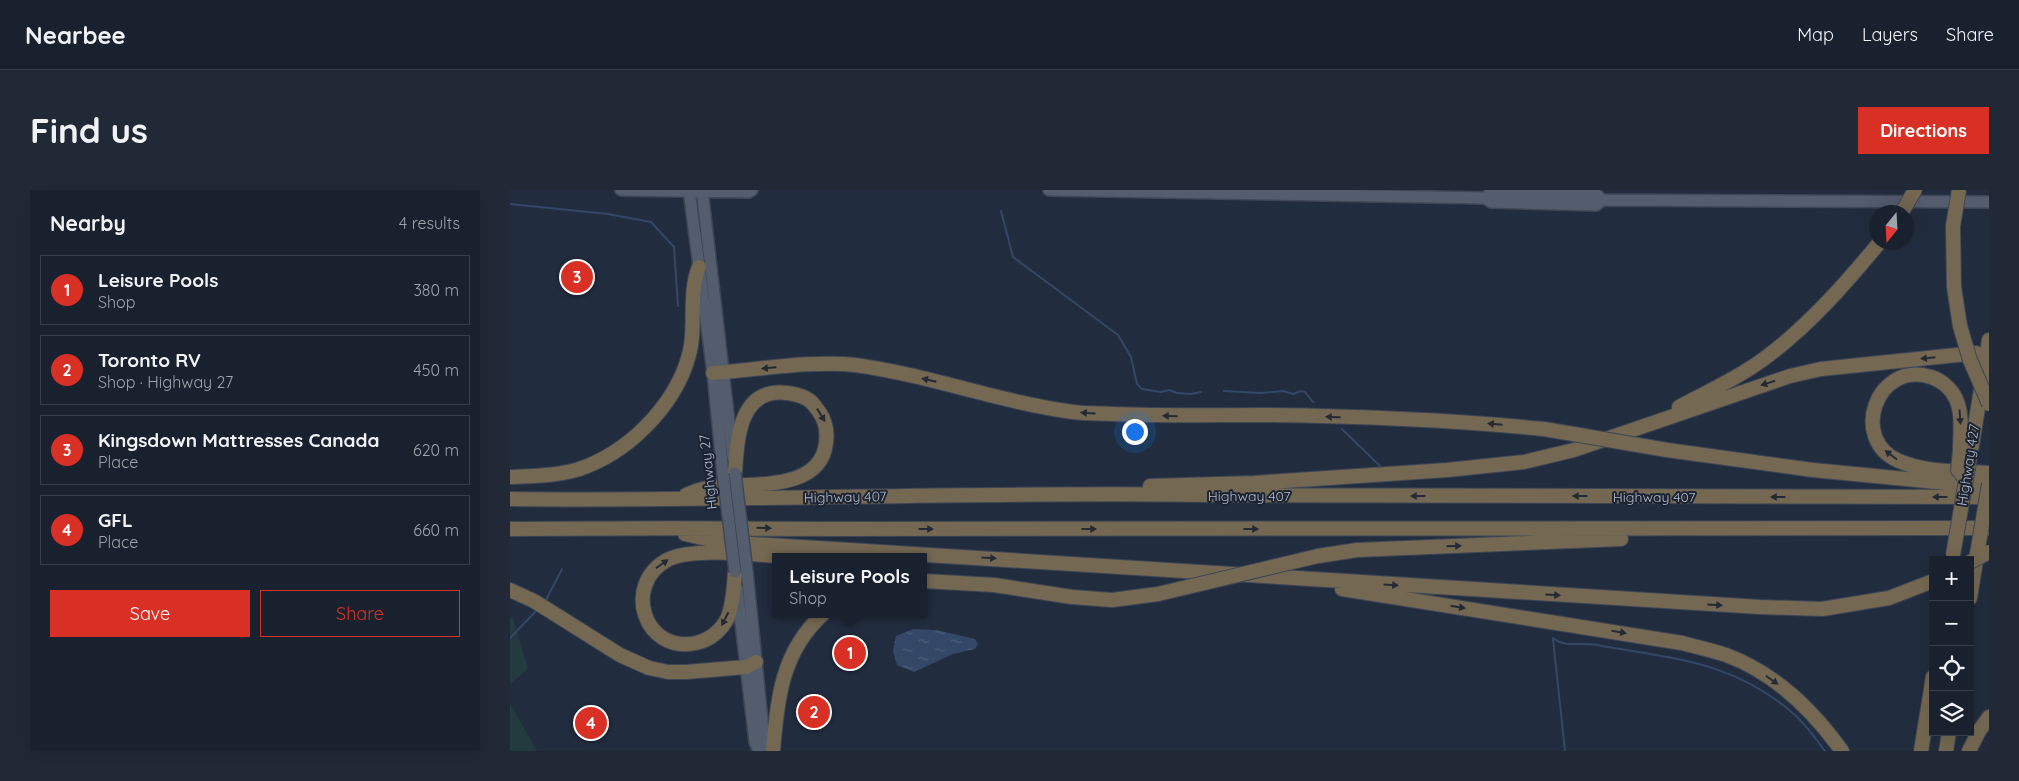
<!DOCTYPE html>
<meta charset="utf-8">
<style>
:root{--surface:#19212e;--page:#222936;--text:#f1f3f6;--muted:#9fa3aa;--line:#373e4a;--accent:#d93025}
body{margin:0;font-family:Quicksand,sans-serif;background:var(--page);color:var(--text)}
.controls{position:absolute;right:15px;bottom:15px;display:grid;overflow:hidden;border-radius:0px;box-shadow:0 5px 20px #0002}
.controls button{width:45px;height:45px;display:grid;place-items:center;padding:0;border:0;border-bottom:1px solid var(--line);background:var(--surface);color:var(--text);font:25px sans-serif}
.compass{position:absolute;left:1359px;top:15px;width:45px;height:45px;border-radius:50%;background:var(--surface);box-shadow:0 5px 20px #0002;rotate:198deg}
.you{position:absolute;left:624px;top:241px;width:18px;height:18px;margin:-12px;border:4px solid #fff;border-radius:50%;background:#1a73e8;box-shadow:0 0 0 8px #1a73e833}
.badge{display:grid;place-items:center;width:32px;height:32px;border-radius:50%;background:var(--accent);color:#fff;font-size:16px;font-weight:700}
.pin{position:absolute;translate:-50% -50%;border:2px solid #fff;box-shadow:0 1px 5px #0006}
.popup{position:absolute;left:262px;top:363px;width:155px;height:65px;box-sizing:border-box;display:grid;place-content:center;border-radius:0px;background:var(--surface);filter:drop-shadow(0 1px 4px #0005);font-size:16px;white-space:nowrap;color:var(--muted)}
.popup b{font-size:19px;color:var(--text)}
.popup::after{content:'';position:absolute;left:50%;top:100%;margin-left:-10px;border:10px solid transparent;border-top-color:var(--surface)}
.list{margin:0;padding:0;list-style:none}
h2{display:flex;justify-content:space-between;align-items:center;height:65px;margin:0;padding:0 20px;font-size:21px}
h2 small{font-size:16px;font-weight:400;color:var(--muted)}
.list li{display:grid;grid-template-columns:32px 1fr auto;gap:15px;align-items:center;box-sizing:border-box;height:70px;margin:0 10px 10px;padding:0 10px;border:1px solid var(--line);border-radius:0px}
.list b{display:block;font-size:19px;white-space:nowrap}
.list p{margin:0;font-size:16px;white-space:nowrap;color:var(--muted)}
.list em{font-size:16px;font-style:normal;color:var(--muted)}
.actions{display:flex;gap:10px;padding:15px 20px}
.actions a{flex:1;padding:11px 0;border:1px solid var(--accent);border-radius:0px;text-align:center;font-size:18px;color:var(--accent)}
.actions .main{background:var(--accent);color:#fff}
.icon{flex:none;width:28px;height:28px;fill:none;stroke:currentColor;stroke-width:2;stroke-linecap:round;stroke-linejoin:round}
.map{position:relative;flex:none;width:1479px;height:561px;overflow:hidden;border-radius:0px}
header{display:flex;align-items:center;gap:30px;box-sizing:border-box;height:70px;padding:0 25px;background:var(--surface);border-bottom:1px solid var(--line)}
header strong{font-size:24px}
nav{display:flex;gap:28px;margin-inline-start:auto;font-size:18px}
.intro{display:flex;align-items:center;justify-content:space-between;box-sizing:border-box;height:120px;padding:0 30px}
h1{margin:0;font-size:35px}
.button{padding:12px 22px;border-radius:0px;background:var(--accent);color:#fff;font-size:18px;font-weight:700}
main{display:flex;gap:30px;padding:0 30px}
aside{flex:1;background:var(--surface);border-radius:0px;box-shadow:0 5px 20px #0002}
.map>svg:first-child{display:block}
.green{fill:#233a3f}
.water{fill:url(#water-ripples)}
.lines{fill:none;stroke-linecap:round;stroke-linejoin:round}
.stream{stroke:#344766;stroke-width:2}
.major-casing{stroke:#3f4757;stroke-width:14}
.highway-casing{stroke:#3e4655;stroke-width:16}
.major{stroke:#535d6e;stroke-width:11}
.highway{stroke:#746852;stroke-width:14}
.major-bridge-casing{stroke:#3f4757;stroke-width:14;stroke-linecap:butt}
.highway-bridge-casing{stroke:#3e4655;stroke-width:16;stroke-linecap:butt}
.major-bridge{stroke:#535d6e;stroke-width:11}
.highway-bridge{stroke:#746852;stroke-width:14}
.oneway{fill:#242a35}
.labels{text-anchor:middle;dominant-baseline:central;stroke-width:4;stroke-linejoin:round;paint-order:stroke}
.street-label{font-size:14px;fill:#b1b9c9;stroke:#1b2332}
</style>
<header>
<strong>Nearbee</strong>
<nav><a>Map</a><a>Layers</a><a>Share</a></nav>
</header>
<div class="intro"><h1>Find us</h1><a class="button">Directions</a></div>
<main>
<aside>
<h2>Nearby<small>4 results</small></h2>
<ul class="list">
<li><span class="badge">1</span><div><b>Leisure Pools</b><p>Shop</p></div><em>380 m</em></li>
<li><span class="badge">2</span><div><b>Toronto RV</b><p>Shop · Highway 27</p></div><em>450 m</em></li>
<li><span class="badge">3</span><div><b>Kingsdown Mattresses Canada</b><p>Place</p></div><em>620 m</em></li>
<li><span class="badge">4</span><div><b>GFL</b><p>Place</p></div><em>660 m</em></li>
</ul>
<div class="actions"><a class="main">Save</a><a>Share</a></div>
</aside>
<div class="map">
<svg width="1479" height="561" viewBox="0 0 1479 561">
<defs>
<pattern id="water-ripples" width="26" height="14" patternUnits="userSpaceOnUse" patternTransform="scale(1.25)"><rect width="26" height="14" fill="#344766"/><path d="M2 4q2-2 4 0t4 0M15 11q2-2 4 0t4 0" fill="none" stroke="#4f5f7b"/></pattern>
</defs>
<rect width="100%" height="100%" fill="#212c3e"/>
<path class="green" d="M0,427L3,428L18,479L0,494Z
M0,513L27,561H0Z"/>
<path class="water" d="M403,439L426,440L465,449L468,454L465,459L443,464L404,482L387,475L383,461L386,446Z"/>
<g class="lines">
<path class="stream" d="M0,14L98,24L141,32L164,57L168,116
M491,21L503,67L608,145L621,167L627,194L632,199L651,202L659,200L667,203L681,204L691,202
M714,201L751,203L773,201L783,204L791,201L795,202L803,212
M832,239L870,276
M35,412L52,379
M0,448L28,419
M1043,448C1054,458 1073,452 1087,455C1164,469 1225,471 1286,526C1297,536 1306,549 1315,561
M1043,449L1055,561"/>
<defs>
<path id="major" d="M111,0L239,2L242,0
M179,0L203,183L213,284
M192,0L223,267
M539,0L975,8L981,12L1086,15L1092,10L1479,12
M975,8L981,3L1086,4L1092,10
M237,382L254,550L252,561
M227,399L245,552L249,561"/>
<path id="highway" d="M1443,36L1444,97L1450,136
M203,183C246,180 303,170 345,175C419,185 489,212 563,222C577,224 591,223 605,224C654,226 703,225 752,225C846,226 940,230 1034,239
M1169,217C1199,201 1232,186 1259,165C1301,133 1336,93 1370,52
M1157,260L1303,280L1479,297
M1450,261C1450,244 1453,224 1446,209C1441,198 1431,190 1421,187C1366,170 1339,250 1389,271C1416,283 1450,281 1479,283
M1461,261L1479,150
M0,287C24,286 52,286 75,277C124,258 171,209 181,156C185,130 179,101 189,77
M640,296L743,293L937,280L1014,272L1064,260L1280,186L1311,179L1466,163
M176,305C183,302 191,299 198,298C233,291 310,305 316,253C318,237 314,227 304,215C298,207 286,204 277,203C229,197 227,250 225,283
M0,309C234,312 468,301 702,305L1479,307
M0,339C109,338 218,338 327,339L1479,338
M175,344L210,352L1250,417L1312,419L1379,408L1423,391
M808,366L847,360L1111,349
M225,382C224,397 223,414 218,427C212,440 200,450 186,453C134,464 112,395 157,370C181,357 247,364 275,367
M414,391L484,395L562,407L602,410L648,404
M832,399L1172,453C1186,457 1202,460 1216,465C1265,483 1302,519 1332,561
M0,400L24,411L110,465L139,478L158,482H176L236,477L246,472
M1460,408L1467,364
M263,561C267,509 272,461 313,424
M1411,561L1423,487
M1436,561L1439,542
M1459,561L1469,541L1479,527"/>
</defs>
<use href="#major" class="major-casing"/>
<use href="#highway" class="highway-casing"/>
<use href="#major" class="major"/>
<use href="#highway" class="highway"/>
<defs>
<path id="major-bridge" d="M225,283L237,382
M213,284L225,382"/>
<path id="highway-bridge" d="M1392,22L1405,0
M1443,36L1449,0
M1450,136L1460,170L1479,214
M1034,239L1157,260
M1450,261L1448,280L1453,286
M1467,364L1479,294
M1443,365L1461,261
M1460,372L1479,362
M648,404L808,366"/>
</defs>
<use href="#major-bridge" class="major-bridge-casing"/>
<use href="#highway-bridge" class="highway-bridge-casing"/>
<use href="#major-bridge" class="major-bridge"/>
<use href="#highway-bridge" class="highway-bridge"/>
</g>
<defs><path id="oneway-solid" d="M-6-.8H1V-3.2L6.5 0L1 3.2V.8H-6Z" transform="scale(1.25)"/></defs>
<g class="oneway">
<use href="#oneway-solid" transform="translate(1418 168) rotate(174)"/>
<use href="#oneway-solid" transform="translate(259 178) rotate(175)"/>
<use href="#oneway-solid" transform="translate(419 190) rotate(-167)"/>
<use href="#oneway-solid" transform="translate(1258 193) rotate(163)"/>
<use href="#oneway-solid" transform="translate(578 223) rotate(-177)"/>
<use href="#oneway-solid" transform="translate(311 225) rotate(58)"/>
<use href="#oneway-solid" transform="translate(660 226) rotate(-179)"/>
<use href="#oneway-solid" transform="translate(823 227) rotate(-179)"/>
<use href="#oneway-solid" transform="translate(1450 227) rotate(86)"/>
<use href="#oneway-solid" transform="translate(985 234) rotate(-175)"/>
<use href="#oneway-solid" transform="translate(1381 265) rotate(-143)"/>
<use href="#oneway-solid" transform="translate(908 306) rotate(-180)"/>
<use href="#oneway-solid" transform="translate(1070 306) rotate(-180)"/>
<use href="#oneway-solid" transform="translate(1268 307) rotate(-180)"/>
<use href="#oneway-solid" transform="translate(1430 307) rotate(180)"/>
<use href="#oneway-solid" transform="translate(254 338) rotate(1)"/>
<use href="#oneway-solid" transform="translate(416 339)"/>
<use href="#oneway-solid" transform="translate(579 339)"/>
<use href="#oneway-solid" transform="translate(741 339)"/>
<use href="#oneway-solid" transform="translate(944 356) rotate(-2)"/>
<use href="#oneway-solid" transform="translate(479 368) rotate(4)"/>
<use href="#oneway-solid" transform="translate(152 374) rotate(-35)"/>
<use href="#oneway-solid" transform="translate(881 395) rotate(4)"/>
<use href="#oneway-solid" transform="translate(1043 405) rotate(3)"/>
<use href="#oneway-solid" transform="translate(1205 415) rotate(3)"/>
<use href="#oneway-solid" transform="translate(948 417) rotate(9)"/>
<use href="#oneway-solid" transform="translate(215 429) rotate(117)"/>
<use href="#oneway-solid" transform="translate(1109 442) rotate(9)"/>
<use href="#oneway-solid" transform="translate(1262 490) rotate(35)"/>
</g>
<g class="labels">
<g class="street-label">
<text transform="translate(1458 275) rotate(-81)">Highway 427</text>
<text transform="translate(198 282) rotate(-96)">Highway 27</text>
<text x="739" y="306">Highway 407</text>
<text transform="translate(335 307) rotate(-1)">Highway 407</text>
<text x="1144" y="307">Highway 407</text>
</g>
</g>
</svg>
<div class="controls">
<button>+</button>
<button>−</button>
<button><svg class="icon" aria-label="locate" viewBox="0 0 24 24"><circle cx="12" cy="12" r="6"/><path d="M12 2v4M12 18v4M2 12h4M18 12h4"/></svg></button>
<button><svg class="icon" aria-label="layers" viewBox="0 0 24 24"><path d="M12 4l9 5-9 5-9-5zM3 14l9 5 9-5"/></svg></button>
</div>
<svg class="compass" viewBox="-18 -18 36 36"><path d="M0-13l5 13h-10z" fill="#e53935"/><path d="M0 13l5-13h-10z" fill="#9fa3aa"/></svg>
<div class="you"></div>
<div class="pin badge" style="left:340px;top:463px">1</div>
<div class="popup"><b>Leisure Pools</b>Shop</div>
<div class="pin badge" style="left:304px;top:522px">2</div>
<div class="pin badge" style="left:67px;top:87px">3</div>
<div class="pin badge" style="left:81px;top:533px">4</div>
</div>
</main>
